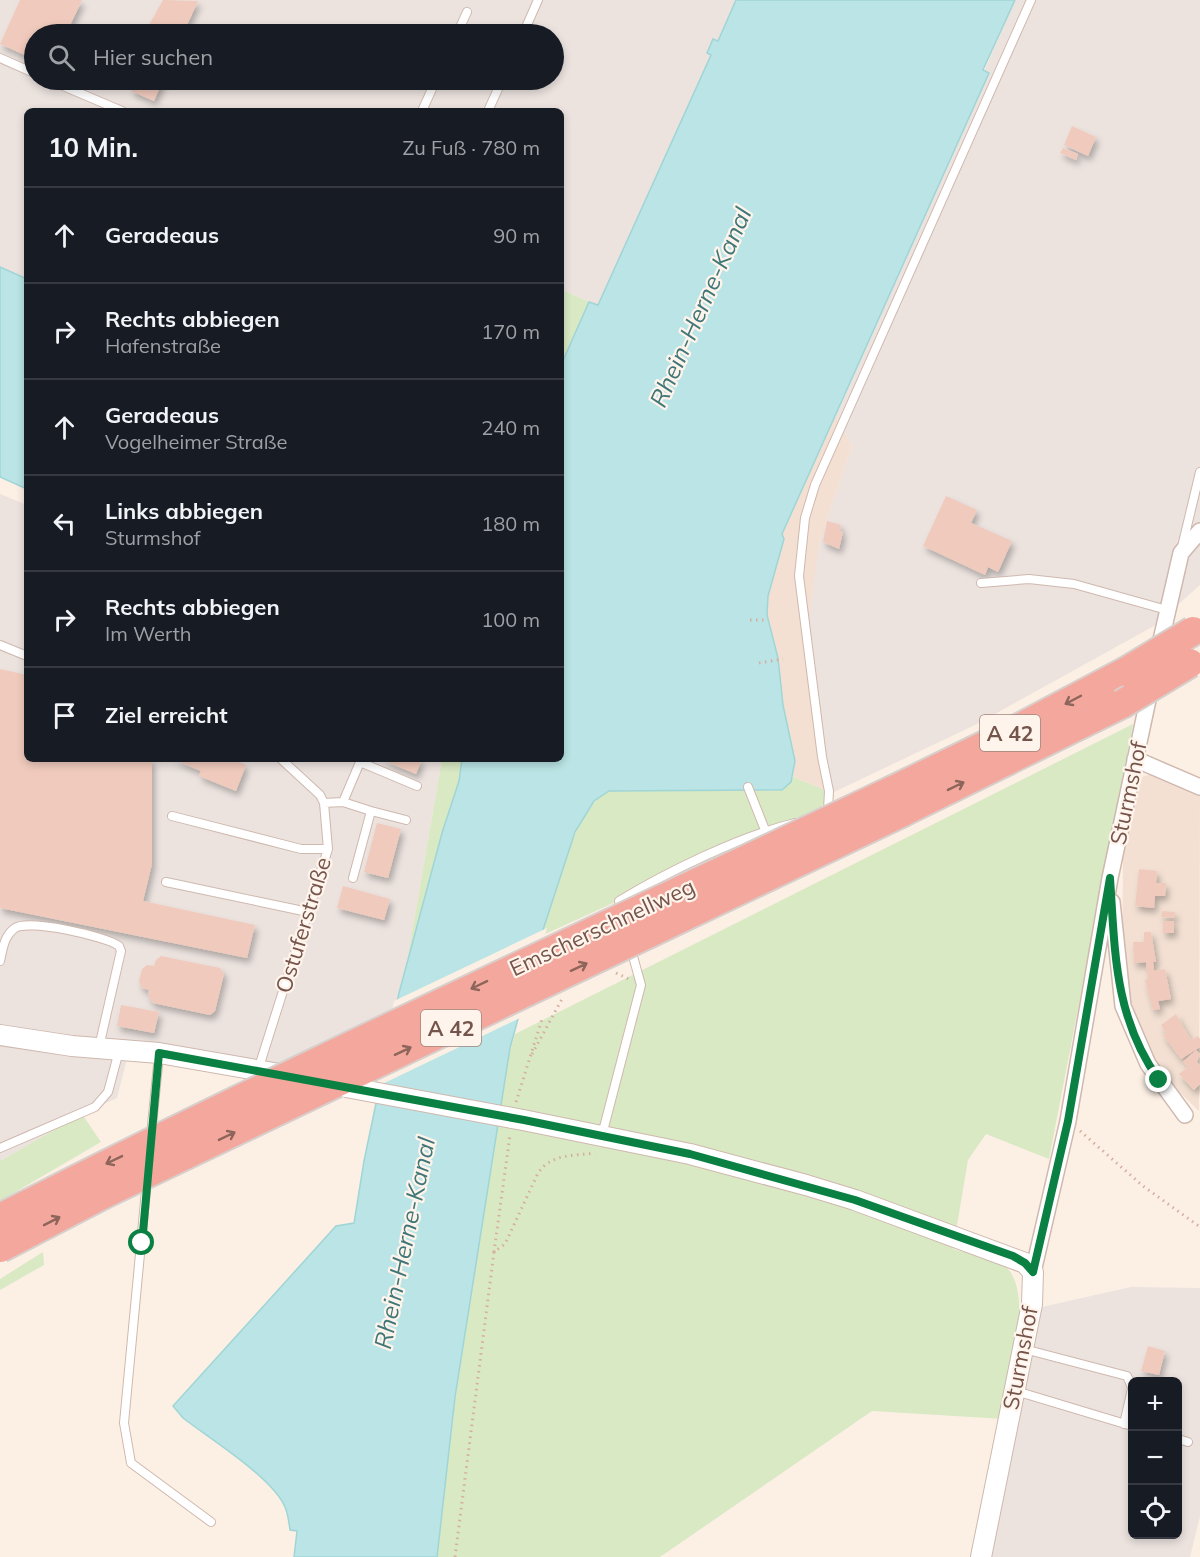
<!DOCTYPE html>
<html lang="de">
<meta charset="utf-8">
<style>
:root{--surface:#171b24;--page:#242831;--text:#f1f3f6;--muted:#9ea1a6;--line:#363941}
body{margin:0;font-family:Mulish,sans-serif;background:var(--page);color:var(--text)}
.controls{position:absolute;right:18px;bottom:18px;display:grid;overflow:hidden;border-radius:9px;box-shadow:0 3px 9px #0003}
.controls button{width:54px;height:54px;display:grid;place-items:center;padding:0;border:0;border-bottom:2px solid var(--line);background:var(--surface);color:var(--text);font:30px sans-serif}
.stop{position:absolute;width:18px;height:18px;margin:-14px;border:4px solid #0b8043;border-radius:50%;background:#fff}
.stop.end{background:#0b8043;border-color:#fff;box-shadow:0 2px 6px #0008}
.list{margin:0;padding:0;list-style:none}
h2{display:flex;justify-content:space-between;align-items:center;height:78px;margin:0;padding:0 24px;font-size:26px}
h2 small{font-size:20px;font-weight:400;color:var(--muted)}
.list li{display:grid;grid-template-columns:39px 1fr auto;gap:18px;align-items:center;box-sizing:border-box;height:96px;padding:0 24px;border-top:2px solid var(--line)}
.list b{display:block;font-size:22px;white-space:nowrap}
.list p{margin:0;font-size:20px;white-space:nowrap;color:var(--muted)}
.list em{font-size:20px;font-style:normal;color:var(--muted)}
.icon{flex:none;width:33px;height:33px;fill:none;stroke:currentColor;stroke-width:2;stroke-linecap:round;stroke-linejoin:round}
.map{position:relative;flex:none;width:1200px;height:1557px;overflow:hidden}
.search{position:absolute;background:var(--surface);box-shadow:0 3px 9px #0003;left:24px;top:24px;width:540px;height:66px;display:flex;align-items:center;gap:15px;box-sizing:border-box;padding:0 21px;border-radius:33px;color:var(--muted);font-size:22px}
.panel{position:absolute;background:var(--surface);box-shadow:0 3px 9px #0003;left:24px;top:108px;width:540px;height:654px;border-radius:9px}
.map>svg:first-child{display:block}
.residential{fill:#f3e0d3}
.industrial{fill:#ece3df;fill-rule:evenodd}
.green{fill:#d8e9c4}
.water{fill:#bae4e5;stroke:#a0d5d6;stroke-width:1.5}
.pier{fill:#fcf0e5}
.building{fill:#f0cbbd;filter:url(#shadow)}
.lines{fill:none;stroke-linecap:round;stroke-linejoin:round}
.service-casing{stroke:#cfb8ae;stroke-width:10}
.minor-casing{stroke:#cfb8ae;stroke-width:18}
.tertiary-casing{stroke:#cfb8ae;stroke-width:22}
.motorway-casing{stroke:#d8cfcd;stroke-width:32}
.path{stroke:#d5aea0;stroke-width:3;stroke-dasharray:1.5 4.5;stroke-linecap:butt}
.service{stroke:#fff;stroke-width:8}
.minor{stroke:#fff;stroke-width:15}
.tertiary{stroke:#fff;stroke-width:20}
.motorway{stroke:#f4a89d;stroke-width:28}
.tertiary-bridge-casing{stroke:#cfb8ae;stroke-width:22;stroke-linecap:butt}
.motorway-bridge-casing{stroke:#d8cfcd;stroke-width:32;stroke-linecap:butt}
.tertiary-bridge{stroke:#fff;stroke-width:20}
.motorway-bridge{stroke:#f4a89d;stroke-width:28}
.oneway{stroke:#8e655b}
.route{stroke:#0b8043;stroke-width:8}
.labels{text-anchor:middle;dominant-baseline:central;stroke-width:4.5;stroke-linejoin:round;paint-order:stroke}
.shield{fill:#fff4eb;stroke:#9e847b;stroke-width:1.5}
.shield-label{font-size:21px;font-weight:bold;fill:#74544b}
.street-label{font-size:22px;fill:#74544b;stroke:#fff4eb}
.water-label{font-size:24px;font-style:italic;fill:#3f7779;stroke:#fff4eb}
</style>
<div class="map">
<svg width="1200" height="1557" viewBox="0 0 1200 1557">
<defs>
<filter id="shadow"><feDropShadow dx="3" dy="5" stdDeviation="3" flood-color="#0004"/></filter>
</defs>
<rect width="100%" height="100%" fill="#fcf0e5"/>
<path class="residential" d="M836,415L852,446L819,544L832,793L793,777L795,761L783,705L778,658L767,615L768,596L782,534Z
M1154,774L1200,794L1199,1111L1175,1088L1155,1063L1130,1012L1122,959L1123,860L1140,780L1144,776Z"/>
<path class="industrial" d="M0,0H736L598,306L563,290L561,293V111H27V279L0,267ZM34,34H554V80H34Z
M1015,0H1200V585L1154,626L975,725L832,793L809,618L819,544L852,446L836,415Z
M0,494L27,505V759H442L406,968L379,1088L128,1055L117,1098L82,1114L0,1161Z
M1131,1287L1200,1288V1516L1190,1557H984L1033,1309ZM1132,1382H1178V1534H1132Z"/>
<path class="green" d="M563,290L589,302L561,365V293Z
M1133,724L1049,1159L986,1134L968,1160L953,1249C968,1254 989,1256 1002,1264C1037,1285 1010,1386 1004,1419L872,1411L660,1557H437C449,1438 465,1318 484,1200C493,1145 498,1087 515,1034Z
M442,759H462L459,781L442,833L406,968Z
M793,777L832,793L819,809L541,936L569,846L588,809L601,795L609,791L634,789L780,791L789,785Z
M82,1114L101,1142L0,1201V1161Z
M43,1252L44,1265L0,1290V1279Z"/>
<path class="water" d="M736,0H1015L983,70L989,73L782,534L784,539L768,596L767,615L778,658L783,705L795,761L791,782L782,790L609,791L594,801L575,832L541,936L510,1048L455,1397L437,1557H294L297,1531L290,1530C289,1522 288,1514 285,1507C272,1477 210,1439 183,1418L173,1406L336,1226L354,1223L364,1161L399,993L442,833L459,781L462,759H561V365L589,302L598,305L711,55L707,53L713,39L718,41Z
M0,267L27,279V489L0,477Z"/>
<path class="pier" d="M547,928L522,1017L376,1087L394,1001Z"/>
<path class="building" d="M20,0H82L66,34H34V59L0,44Z
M163,0L198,1L183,34H144Z
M136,80H163L154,101L131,91Z
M1072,126L1096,137L1088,156L1064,145Z
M1063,148L1078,154L1076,160L1060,153Z
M946,496L977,510L971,523L1012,541L998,572L988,567L985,575L923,546Z
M827,521L841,525L840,531L843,532L839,549L823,542Z
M0,669L27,675V759H152V864L143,901L255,925L247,958L0,908Z
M172,759H231L246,765L236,791L199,776L201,771Z
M380,759H422L416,774Z
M377,823L401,829L388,878L364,872Z
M1139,869L1157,871L1156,883H1166L1165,896H1155L1154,908L1135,906Z
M343,886L390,899L384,920L337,908Z
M1162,911L1175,912V918L1161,917Z
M1163,921H1174V933H1163Z
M1144,932H1151L1156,962H1153L1154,971L1165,969L1171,999L1158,1001L1160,1009L1153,1010L1145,980L1148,979L1146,962L1134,963L1133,942H1144Z
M161,956L220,968L224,974L215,1011L210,1015L153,1003L148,996L149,990L142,988L139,982L142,969L147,965L154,966L156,960Z
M121,1005L159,1012L154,1033L117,1026Z
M1176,1014L1191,1040L1198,1036L1200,1039V1047L1181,1059L1163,1035L1166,1033L1161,1025Z
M1196,1050L1200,1054L1197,1062L1200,1065V1084L1194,1090L1179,1074L1188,1067L1183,1062Z
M1148,1346L1165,1351L1159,1375L1141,1371Z"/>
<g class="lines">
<defs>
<path id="service" d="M457,34L467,12
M523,34L538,0
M0,58L34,73
M49,80L122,111
M422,111L436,80
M488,111L502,80
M1182,547L1200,472
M981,583L1029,579L1074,584L1167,610
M0,645L27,656
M748,787L765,830
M343,802L360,762L417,786
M324,803L343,802L371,811
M825,811L828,810L829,791L822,757L799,576L805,518L815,485L1031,0
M172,816L301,849H328
M353,878L371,811L406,820
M166,882L308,912
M621,911L619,901C667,872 740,836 795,823
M0,961C3,948 4,936 15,928C28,919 106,936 119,946L121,951L99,1047
M258,1070L328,849L324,803L320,795L281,759
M151,1135L159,1055
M602,1135L641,985L631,949
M0,1148L95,1107L108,1092L119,1051
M147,1180L124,1423L131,1463L211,1522
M1024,1349L1127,1376L1132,1387
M1016,1391L1132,1426
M1124,1424L1132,1389
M1178,1439L1188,1442"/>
<path id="minor" d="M1158,653L1181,553L1200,531
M1135,759L1200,787
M1112,902L1123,1006L1148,1064L1185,1115
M1033,1272L1068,1121L1110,878L1151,686"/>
<path id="tertiary" d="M0,1035L72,1046L159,1053L291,1076
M523,1120L690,1154L806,1185L855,1200L1025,1263L1033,1272L1032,1304L981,1557"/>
<path id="motorway" d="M893,790L1000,738L1125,672
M903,812L1122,704"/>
</defs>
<use href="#service" class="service-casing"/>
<use href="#minor" class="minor-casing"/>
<use href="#tertiary" class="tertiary-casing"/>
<use href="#motorway" class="motorway-casing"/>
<path class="path" d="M750,620H768
M759,663L783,659
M616,973L629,979
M532,1054L562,999
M516,1102L542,1019
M1080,1131L1143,1186L1200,1227
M494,1252L510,1135
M455,1557L494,1252L505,1244L538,1173C552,1153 574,1156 595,1153"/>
<use href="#service" class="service"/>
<use href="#minor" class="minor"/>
<use href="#tertiary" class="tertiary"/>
<use href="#motorway" class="motorway"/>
<defs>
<path id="tertiary-bridge" d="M346,1087L523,1120"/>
<path id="motorway-bridge" d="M1125,672L1193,631
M1122,704L1190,663
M0,1218C294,1068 595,932 893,790
M0,1248L106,1193L903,812"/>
</defs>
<use href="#tertiary-bridge" class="tertiary-bridge-casing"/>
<use href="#motorway-bridge" class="motorway-bridge-casing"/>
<use href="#tertiary-bridge" class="tertiary-bridge"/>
<use href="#motorway-bridge" class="motorway-bridge"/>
</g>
<defs><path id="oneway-shaft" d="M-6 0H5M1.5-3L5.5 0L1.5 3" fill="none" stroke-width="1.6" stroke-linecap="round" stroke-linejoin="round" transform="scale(1.5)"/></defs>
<g class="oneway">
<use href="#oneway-shaft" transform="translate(1073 700) rotate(152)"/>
<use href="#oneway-shaft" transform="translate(956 786) rotate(-26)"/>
<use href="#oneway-shaft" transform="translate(579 967) rotate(-25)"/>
<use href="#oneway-shaft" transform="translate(479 985) rotate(154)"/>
<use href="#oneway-shaft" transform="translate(403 1051) rotate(-25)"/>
<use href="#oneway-shaft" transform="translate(227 1136) rotate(-26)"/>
<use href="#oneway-shaft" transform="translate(114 1160) rotate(154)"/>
<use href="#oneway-shaft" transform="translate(52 1221) rotate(-27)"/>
</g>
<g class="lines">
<path class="route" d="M142,1243L159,1053L524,1120L690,1154L855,1200L1013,1256L1025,1263L1033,1272L1068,1121L1110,878C1115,951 1114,1017 1159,1080"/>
</g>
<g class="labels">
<g class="shield">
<rect x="980" y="715" width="60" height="36" rx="4.5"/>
<rect x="421" y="1010" width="60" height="36" rx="4.5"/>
</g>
<g class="shield-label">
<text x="1010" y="733">A 42</text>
<text x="451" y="1028">A 42</text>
</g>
<g class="street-label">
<text transform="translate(1128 793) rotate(-78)">Sturmshof</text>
<text transform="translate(303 925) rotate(-73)">Ostuferstraße</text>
<text transform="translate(602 927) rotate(-25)">Emscherschnellweg</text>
<text transform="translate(1020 1358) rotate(-79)">Sturmshof</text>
</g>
<g class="water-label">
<text transform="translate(700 307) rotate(-66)">Rhein-Herne-Kanal</text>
<text transform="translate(404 1243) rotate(-78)">Rhein-Herne-Kanal</text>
</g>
</g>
</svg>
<div class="controls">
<button>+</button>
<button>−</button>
<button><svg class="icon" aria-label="locate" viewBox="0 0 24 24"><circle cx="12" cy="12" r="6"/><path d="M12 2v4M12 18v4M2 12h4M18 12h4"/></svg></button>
</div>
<div class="stop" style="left:142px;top:1243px"></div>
<div class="stop end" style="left:1159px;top:1080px"></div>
<div class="search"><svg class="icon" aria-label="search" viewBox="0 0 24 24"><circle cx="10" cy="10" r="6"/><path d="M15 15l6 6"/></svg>Hier suchen</div>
<section class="panel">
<h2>10 Min.<small>Zu Fuß · 780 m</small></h2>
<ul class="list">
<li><svg class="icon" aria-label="ahead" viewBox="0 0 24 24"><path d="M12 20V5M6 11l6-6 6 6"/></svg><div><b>Geradeaus</b></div><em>90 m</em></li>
<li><svg class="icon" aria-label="right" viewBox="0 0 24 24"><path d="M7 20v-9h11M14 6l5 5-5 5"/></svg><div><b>Rechts abbiegen</b><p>Hafenstraße</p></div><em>170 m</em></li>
<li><svg class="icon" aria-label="ahead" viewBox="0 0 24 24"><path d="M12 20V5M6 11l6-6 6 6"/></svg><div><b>Geradeaus</b><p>Vogelheimer Straße</p></div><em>240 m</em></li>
<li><svg class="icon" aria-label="left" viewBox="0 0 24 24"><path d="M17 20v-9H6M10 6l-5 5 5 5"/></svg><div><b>Links abbiegen</b><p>Sturmshof</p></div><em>180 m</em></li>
<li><svg class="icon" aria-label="right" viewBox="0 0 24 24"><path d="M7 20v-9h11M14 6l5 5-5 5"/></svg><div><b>Rechts abbiegen</b><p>Im Werth</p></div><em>100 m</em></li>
<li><svg class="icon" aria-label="arrive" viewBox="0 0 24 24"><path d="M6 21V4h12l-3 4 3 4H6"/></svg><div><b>Ziel erreicht</b></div></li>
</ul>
</section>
</div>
